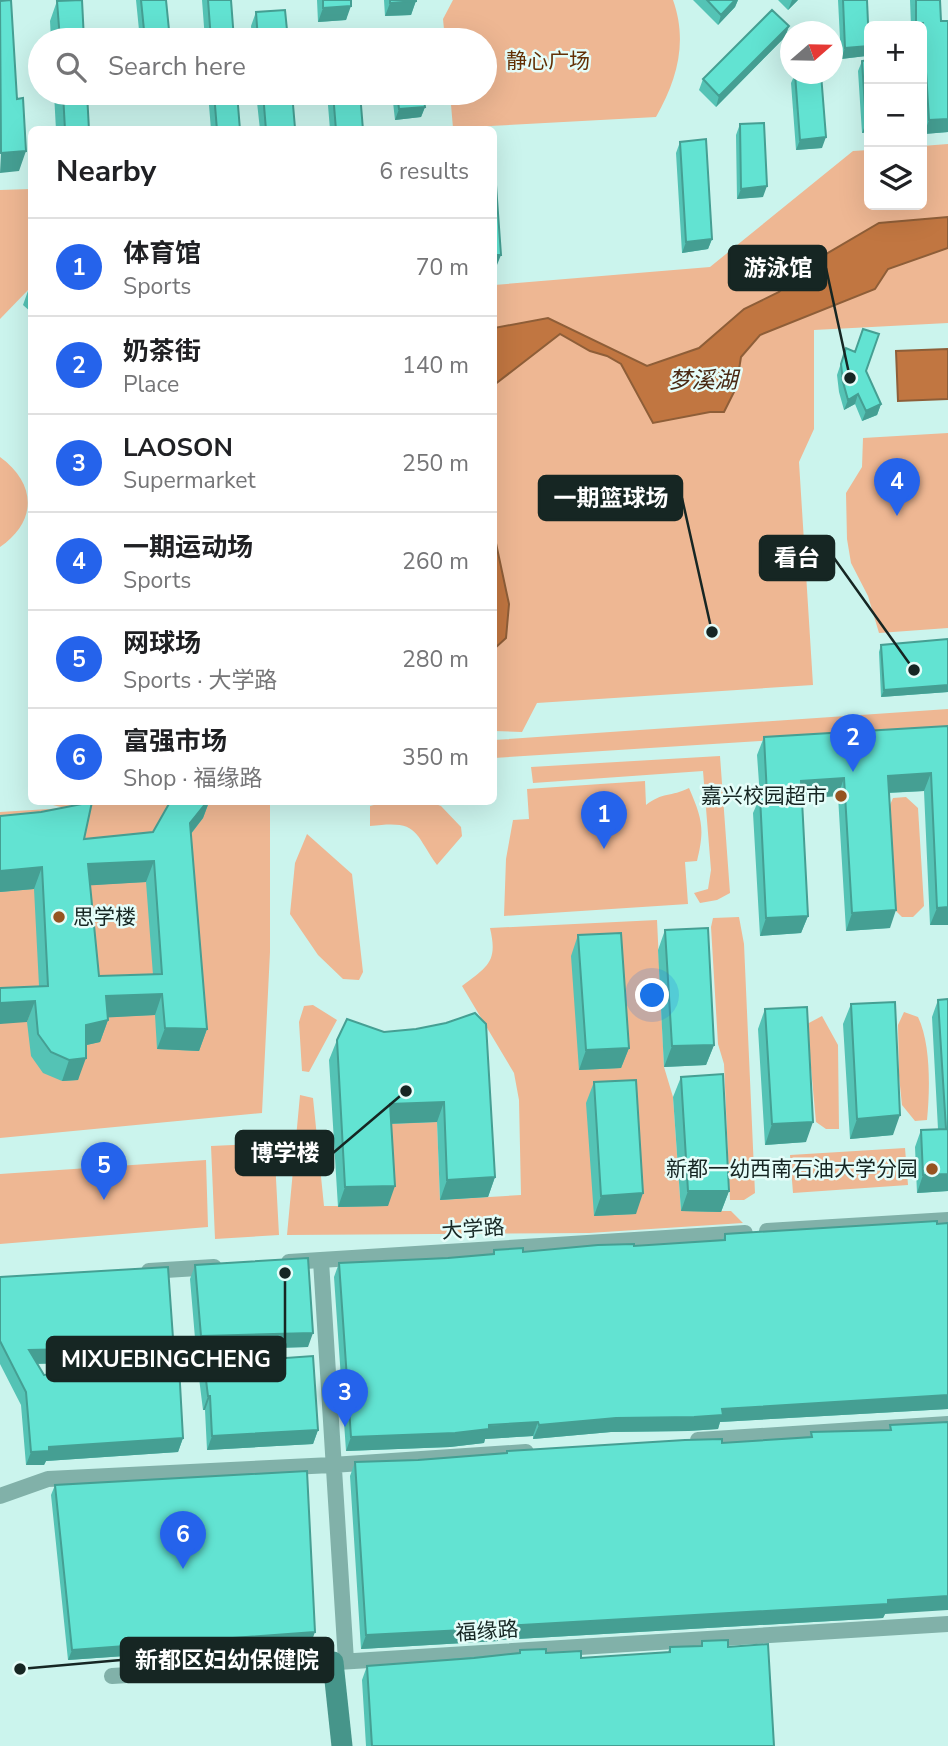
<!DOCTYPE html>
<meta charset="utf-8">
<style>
:root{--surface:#fff;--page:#f6f6f6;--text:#202124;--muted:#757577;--line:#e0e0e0;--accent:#2563eb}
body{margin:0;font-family:"Nunito Sans","Noto Sans SC",sans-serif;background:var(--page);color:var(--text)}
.controls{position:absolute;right:21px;top:21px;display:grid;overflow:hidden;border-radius:10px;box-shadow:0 7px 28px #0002}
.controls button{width:63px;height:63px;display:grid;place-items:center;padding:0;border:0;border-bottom:2px solid var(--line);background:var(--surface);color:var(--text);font:35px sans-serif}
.compass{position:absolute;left:780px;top:21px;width:63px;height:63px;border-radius:50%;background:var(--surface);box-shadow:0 7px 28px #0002;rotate:70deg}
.you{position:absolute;left:653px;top:996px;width:24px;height:24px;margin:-18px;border:5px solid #fff;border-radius:50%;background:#1a73e8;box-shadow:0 0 0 10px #1a73e833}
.badge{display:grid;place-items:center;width:46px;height:46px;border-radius:50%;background:var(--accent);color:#fff;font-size:23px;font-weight:700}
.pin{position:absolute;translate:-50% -58px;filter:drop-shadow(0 2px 4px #0008)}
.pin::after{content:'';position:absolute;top:37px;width:24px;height:21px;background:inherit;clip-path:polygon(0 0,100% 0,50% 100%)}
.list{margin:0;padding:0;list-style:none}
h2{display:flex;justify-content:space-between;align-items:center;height:91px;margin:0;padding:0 28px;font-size:30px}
h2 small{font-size:23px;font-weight:400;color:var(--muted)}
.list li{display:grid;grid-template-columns:46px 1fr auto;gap:21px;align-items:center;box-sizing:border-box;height:98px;padding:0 28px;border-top:2px solid var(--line)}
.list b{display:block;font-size:26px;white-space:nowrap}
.list p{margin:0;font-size:23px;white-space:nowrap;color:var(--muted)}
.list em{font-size:23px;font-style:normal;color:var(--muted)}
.icon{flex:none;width:38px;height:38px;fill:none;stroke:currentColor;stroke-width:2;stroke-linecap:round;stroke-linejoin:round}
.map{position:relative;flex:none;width:948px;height:1746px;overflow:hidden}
.search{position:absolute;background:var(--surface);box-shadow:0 7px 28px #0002;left:28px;top:28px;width:469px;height:77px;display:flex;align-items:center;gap:18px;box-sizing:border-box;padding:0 24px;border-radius:38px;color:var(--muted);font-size:26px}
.panel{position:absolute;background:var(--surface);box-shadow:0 7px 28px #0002;left:28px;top:126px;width:469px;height:679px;border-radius:10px}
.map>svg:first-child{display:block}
.green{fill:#eeb793}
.water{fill:#c17641;stroke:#8e5e38;stroke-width:2}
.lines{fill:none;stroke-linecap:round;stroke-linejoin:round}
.street{stroke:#81b1a9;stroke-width:16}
.secondary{stroke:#46958a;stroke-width:21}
.wall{fill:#54c3b5;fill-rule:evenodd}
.shaded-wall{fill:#459f93}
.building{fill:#62e3d2;stroke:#459f93;stroke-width:2;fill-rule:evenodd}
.poi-dot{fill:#965421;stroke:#e5fdf9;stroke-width:2.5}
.labels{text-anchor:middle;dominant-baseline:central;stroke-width:5;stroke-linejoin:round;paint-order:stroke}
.park-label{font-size:21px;fill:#623005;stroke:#e5fdf9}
.poi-label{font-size:21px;fill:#162623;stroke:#e5fdf9;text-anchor:end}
.street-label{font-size:21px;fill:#162623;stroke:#e5fdf9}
.water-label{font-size:23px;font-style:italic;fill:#492913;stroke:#e5fdf9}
.leader{fill:none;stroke:#162623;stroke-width:2.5}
.callout-dot{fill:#162623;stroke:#e5fdf9;stroke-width:2.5}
.callout{fill:#162623;stroke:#162623;stroke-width:2.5}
.callout-label{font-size:23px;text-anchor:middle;font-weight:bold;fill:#fff}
</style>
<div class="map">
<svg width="948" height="1746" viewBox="0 0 948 1746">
<rect width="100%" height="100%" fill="#cbf4ed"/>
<path class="green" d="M453,0H673C688,42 677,80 656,117L453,128L450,93H485V40H445L443,19Z
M948,144V323L814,330V429L799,462L813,685L537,703L522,732L494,731V285L710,267L853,151L869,150V205H922V146Z
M31,189V287L0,319V190Z
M948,433V628L879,633L868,596L851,563L847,539L846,493L862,467L863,438Z
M0,457C36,483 38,521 0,547Z
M948,709V729L494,758V740Z
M720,756L730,893L717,900L700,903L694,893L708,889L711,870L703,771L533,783L531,767Z
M645,781L646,805C662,792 671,797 689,788C702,818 705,829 697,861L685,862L688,904L504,916L506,859L513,820L529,819L527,789Z
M906,797L918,808L924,906L913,917H902L895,910L887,812L893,798Z
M41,802H270V952L262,1113L0,1138V812L65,808Z
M385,802H430L441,806L461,827L462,836L437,865C413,831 419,820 370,826V806Z
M307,834L352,874L363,972L359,980L343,979L318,955L290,914L295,863Z
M739,917L744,944L755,1193L744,1200H730L724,1064L718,1044L711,927L713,918Z
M657,920L664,1067L673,1097L681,1211H731L743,1223L589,1233L287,1235L300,1095L313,1098L324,1206H388L382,1124L437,1122L440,1200L521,1195L519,1100L514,1073L462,986C488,966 498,962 490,928Z
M313,1005L337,1020L309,1072L302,1071L299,1022L304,1006Z
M904,1012L918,1017C931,1044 930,1090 927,1120L915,1121L902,1105L899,1076L898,1025Z
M822,1016L838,1045L839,1129H826L816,1122L807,1024Z
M255,1144L269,1147L275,1160L279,1235L215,1239L211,1146Z
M905,1148L908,1185L793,1193L790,1155Z
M206,1160L208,1227L0,1244V1174Z"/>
<path class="water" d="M948,217V248L888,269L875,289L760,335L741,357L736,388L724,412H710L653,423L621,364L607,356L590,351L560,334L494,385V328L548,318L647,366L699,348L744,309L779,292L809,264L879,223Z
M948,349V399L898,401L896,351Z
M494,534L509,604L506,638L494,649Z"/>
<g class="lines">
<path class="street" d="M767,1231L948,1220
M321,1261L346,1661
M289,1262L745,1233
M149,1271L214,1267
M698,1440L948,1424
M0,1496L48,1479L332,1465L526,1452
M112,1676L948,1624"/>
<path class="secondary" d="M333,1662L342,1746"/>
</g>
<path class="wall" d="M136,0H166L170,40H140Z
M202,0H231L234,40H205Z
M317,0H351L346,20L318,22Z
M384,0H416L411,15L385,16Z
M693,0H738L735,7L718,25Z
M778,0H798L788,10Z
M838,0H867L866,56L841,59Z
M910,0H940L941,21H948V132L924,134L922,101V26H911Z
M57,1L84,40H51L50,21Z
M256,12L288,40H252L251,26Z
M789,26L785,37L716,107L699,90L703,79Z
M862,61L869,132L862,133L858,71Z
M795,74L822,148L796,150L791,83Z
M54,93H87L89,130H56Z
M208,93H237L240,130H211Z
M256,93H292L295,130H260Z
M327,93H360L363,130H330Z
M392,93H423L425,107L421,117L395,120Z
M740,124L763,197L737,199L736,135Z
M680,142L712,239L708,249L682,253L676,153Z
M32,286V313L23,305L29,288Z
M846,348L866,371L881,404L877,415L862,421L855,404L844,410L839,392L837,375Z
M948,639V692L881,697L879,652L881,645Z
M948,726V925H930L924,791L889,793L890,928L846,931L838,796L802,798L808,916L801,933L760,936L753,813L760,797L757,755L764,737Z
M170,802H209L203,818L191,834L207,1029L199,1051L157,1049L155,1015L108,1017V1020L100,1042L86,1045L78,1080L62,1081L43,1073L31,1056L27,1022L39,986L34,889L0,892V816L84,839L153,832ZM146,882L153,975L99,976L90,885Z
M665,930L714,1045L706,1065L664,1067L658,950Z
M578,935L629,1048L621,1068L579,1070L571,956Z
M948,999V1191L917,1193L915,1147L921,1130L938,1129L932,1017L938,1000Z
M851,1004L893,1135L850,1139L843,1024Z
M765,1009L806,1142L765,1145L758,1029Z
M416,1029L495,1177L488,1197L440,1200L437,1122L391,1124L388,1206L338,1207L329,1060L337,1040L384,1032Z
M681,1077L729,1191L721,1212L681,1211L673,1097Z
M594,1082L636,1214L594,1216L586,1103Z
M948,1223V1409L720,1422L718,1429L688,1431L611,1432L533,1439V1436L485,1439L484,1443L450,1447L346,1451L334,1277L339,1263L448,1258L492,1254L494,1250L523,1252L722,1241L725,1234Z
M195,1265L308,1347L196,1350L190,1279Z
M0,1277L173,1338L168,1352L69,1363L37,1364L44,1375L183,1438L178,1452L46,1461L44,1465H26L21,1405L0,1364Z
M204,1364L318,1430L313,1444L207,1450L205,1410H203L199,1378Z
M890,1425L885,1614L883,1618L498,1640V1641L361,1649L350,1476L355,1462L418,1460L506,1454L507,1451L722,1443L809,1438L811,1432L889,1430Z
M55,1485L311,1643L68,1660L51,1495Z
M702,1641L728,1647L774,1746H366L362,1680L367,1666L519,1653L520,1650L581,1658L668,1652L670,1647L700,1646Z"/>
<path class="shaded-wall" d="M735,0H738L735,7L718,25L721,15Z
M792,0H798L788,10Z
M416,1L411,15L385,16L390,3Z
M351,6L346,20L318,22L323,8Z
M916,23H923L922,28V26H915Z
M789,26L785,37L716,107L719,96Z
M869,46L866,56L841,59L845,48Z
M148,93H172L170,97L146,100Z
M425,107L421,117L395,120L399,109Z
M948,119V132L924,134L929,120Z
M869,122V132L862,133L866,123Z
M826,137L822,148L796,150L800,140Z
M26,151L19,171L0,173L1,153Z
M767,186L763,197L737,199L741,189Z
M712,239L708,249L682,253L686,242Z
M494,255H501L497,265L494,266Z
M858,394L855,404L844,410L848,400Z
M881,404L877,415L862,421L866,411Z
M948,685V692L881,697L884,690Z
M931,773L924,791L882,793L888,776Z
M844,778L838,796L794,799L801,781Z
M207,802H209L203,818L182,845L190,823Z
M154,861L146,882L80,886L88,864Z
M42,867L34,889L0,892V871Z
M948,907V925H930L937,908Z
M896,910L890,928L846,931L852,913Z
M808,916L801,933L760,936L766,918Z
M162,994L155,1015L98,1018L106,996Z
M35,1001L27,1022L0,1024V1003Z
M108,1020L100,1042L78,1047L86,1025Z
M165,1028L207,1029L199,1051L157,1049Z
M714,1045L706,1065L664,1067L672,1046Z
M629,1048L621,1068L579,1070L586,1050Z
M86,1058L78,1080L62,1081L69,1060Z
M444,1102L437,1122L382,1124L390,1104Z
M900,1115L893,1135L850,1139L857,1119Z
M813,1122L806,1142L765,1145L772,1124Z
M948,1174V1191L917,1193L923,1175Z
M495,1177L488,1197L440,1200L447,1180Z
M395,1186L388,1206L338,1207L345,1187Z
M688,1191H729L721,1212L681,1211Z
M643,1193L636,1214L594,1216L601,1196Z
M313,1333L308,1347L196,1350L201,1336Z
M173,1338L168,1352L69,1363L24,1364L29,1350Z
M948,1395V1409L720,1422L718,1429L688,1431L611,1432L533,1439L539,1425L722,1409Z
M208,1396H210L205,1410H203Z
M538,1422L533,1436L485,1439L484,1443L450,1447L346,1451L351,1437Z
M318,1430L313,1444L207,1450L212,1436Z
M183,1438L178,1452L46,1461L44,1465H26L31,1452L49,1447Z
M948,1596V1610L885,1614L883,1618L498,1640V1641L361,1649L366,1635Z
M315,1632L311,1643L68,1660L72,1650Z"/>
<path class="building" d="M11,0L17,99L23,98L26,151L1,153L0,1Z
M82,0L84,40H60L57,1Z
M141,0H166L170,40H145Z
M208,0H231L234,40H211Z
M323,0H351V6L323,8Z
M390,0H416V1L390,3Z
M707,0H735L721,15Z
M843,0H867L869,46L845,48Z
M916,0H940L941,21H948V119L929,120L923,23H916Z
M285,10L288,40H258L256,12Z
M772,10L789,26L719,96L703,79Z
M869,60V122L866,123L862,61Z
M795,74H821L826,137L800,140Z
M63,93H87L89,130H65Z
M214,93H237L240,130H217Z
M263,93H292L295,128L266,130Z
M333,93H360L363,130H336Z
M397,93H423L425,107L399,109Z
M764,123L767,186L741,189L740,124Z
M706,139L712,239L686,242L680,142Z
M494,157L501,255H494Z
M863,329L879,334L866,371L881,404L866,411L858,394L848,400L843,382L841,364L846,348L855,352Z
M948,639V685L884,690L881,645Z
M948,726V907L937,908L931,773L888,776L896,910L852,913L844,778L801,781L808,916L766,918L760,796L767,795L764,737Z
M92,802L84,839L153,832L170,802H207L190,823L207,1029L165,1028L162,994L106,996L108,1020L86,1025V1058L69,1060L51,1052L38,1034L35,1001L0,1003V988L48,986L42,867L0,871V816L41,812ZM154,861L162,974L99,976L88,864Z
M708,928L714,1045L672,1046L665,930Z
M621,933L629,1048L586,1050L578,935Z
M948,999V1174L923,1175L921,1130L946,1129L938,1000Z
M895,1002L900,1115L857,1119L851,1004Z
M807,1007L813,1122L772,1124L765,1009Z
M475,1013L486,1024L495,1177L447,1180L444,1102L390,1104L395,1186L345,1187L337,1040L347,1019L384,1032L416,1029L446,1023Z
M723,1074L729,1191H688L681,1077Z
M636,1080L643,1193L601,1196L594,1082Z
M937,1221V1224L948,1223V1395L722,1409L723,1415L694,1417L616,1418L539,1425L538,1422L489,1425V1429L455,1433L351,1437L339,1263L448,1258L494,1254V1250L523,1248V1252L598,1245L634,1244V1246L725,1240V1234Z
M308,1258L313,1333L201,1336L195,1265Z
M168,1267L173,1338L74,1349L29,1350L44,1375L179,1366L183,1438L49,1447V1451L31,1452L26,1392L0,1341V1277Z
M313,1356L318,1430L212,1436L210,1396H208L204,1364Z
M948,1422V1596L888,1600V1604L503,1626V1628L366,1635L355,1462L418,1460L507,1453V1451L685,1440L722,1439V1443L812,1437L811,1432L891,1430L890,1425Z
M307,1471L315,1632L72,1650L55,1485Z
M728,1640V1647L768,1644L774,1746H372L367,1666L474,1658L520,1653V1650L546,1649V1653L581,1651V1658L670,1652V1647L702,1646V1641Z"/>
<g class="poi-dot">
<circle cx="841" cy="796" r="7"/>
<circle cx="59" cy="917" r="7"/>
<circle cx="932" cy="1169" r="7"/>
</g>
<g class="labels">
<g class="park-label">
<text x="548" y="61">静心广场</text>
</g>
<g class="poi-label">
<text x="827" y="796">嘉兴校园超市</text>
<text x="73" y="917" text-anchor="start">思学楼</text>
<text x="918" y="1169">新都一幼西南石油大学分园</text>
</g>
<g class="street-label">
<text transform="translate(473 1229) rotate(-4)">大学路</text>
<text transform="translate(487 1631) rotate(-4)">福缘路</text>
</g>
<g class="water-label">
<text x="703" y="380">梦溪湖</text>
</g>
</g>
<path class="leader" d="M850 378L826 268M712 632L682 498M914 670L834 558M406 1091L333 1153M285 1273L285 1359M20 1669L121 1660"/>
<g class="callout-dot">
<circle cx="850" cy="378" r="7"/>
<circle cx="712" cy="632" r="7"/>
<circle cx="914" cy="670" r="7"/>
<circle cx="406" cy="1091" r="7"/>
<circle cx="285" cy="1273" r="7"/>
<circle cx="20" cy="1669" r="7"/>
</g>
<g class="callout">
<rect x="729" y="246" width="97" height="44" rx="7"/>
<rect x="539" y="476" width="143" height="44" rx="7"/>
<rect x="760" y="536" width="74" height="44" rx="7"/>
<rect x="236" y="1131" width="97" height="44" rx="7"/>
<rect x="47" y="1337" width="238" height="44" rx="7"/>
<rect x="121" y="1638" width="212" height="44" rx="7"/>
</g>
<g class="callout-label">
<text x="778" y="276">游泳馆</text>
<text x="611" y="506">一期篮球场</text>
<text x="797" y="566">看台</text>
<text x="285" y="1161">博学楼</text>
<text x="166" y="1367">MIXUEBINGCHENG</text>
<text x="227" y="1668">新都区妇幼保健院</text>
</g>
</svg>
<div class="controls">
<button>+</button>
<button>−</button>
<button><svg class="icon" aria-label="layers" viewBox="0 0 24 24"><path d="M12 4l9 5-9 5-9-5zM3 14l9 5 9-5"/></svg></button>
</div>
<svg class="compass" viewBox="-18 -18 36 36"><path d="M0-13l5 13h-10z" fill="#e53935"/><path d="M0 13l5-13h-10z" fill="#757577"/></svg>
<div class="you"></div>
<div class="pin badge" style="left:604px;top:849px">1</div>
<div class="pin badge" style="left:853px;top:772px">2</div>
<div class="pin badge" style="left:345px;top:1427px">3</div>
<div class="pin badge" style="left:897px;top:516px">4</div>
<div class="pin badge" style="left:104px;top:1200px">5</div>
<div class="pin badge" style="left:183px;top:1569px">6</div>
<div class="search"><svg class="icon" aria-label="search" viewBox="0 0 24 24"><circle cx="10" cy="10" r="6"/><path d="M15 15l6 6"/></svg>Search here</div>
<section class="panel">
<h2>Nearby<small>6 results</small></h2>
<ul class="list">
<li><span class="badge">1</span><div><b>体育馆</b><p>Sports</p></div><em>70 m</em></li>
<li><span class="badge">2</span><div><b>奶茶街</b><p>Place</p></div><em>140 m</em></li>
<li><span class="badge">3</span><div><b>LAOSON</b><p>Supermarket</p></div><em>250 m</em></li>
<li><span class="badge">4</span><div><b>一期运动场</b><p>Sports</p></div><em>260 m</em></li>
<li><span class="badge">5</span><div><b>网球场</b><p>Sports · 大学路</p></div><em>280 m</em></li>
<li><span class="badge">6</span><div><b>富强市场</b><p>Shop · 福缘路</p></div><em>350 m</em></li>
</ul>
</section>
</div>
